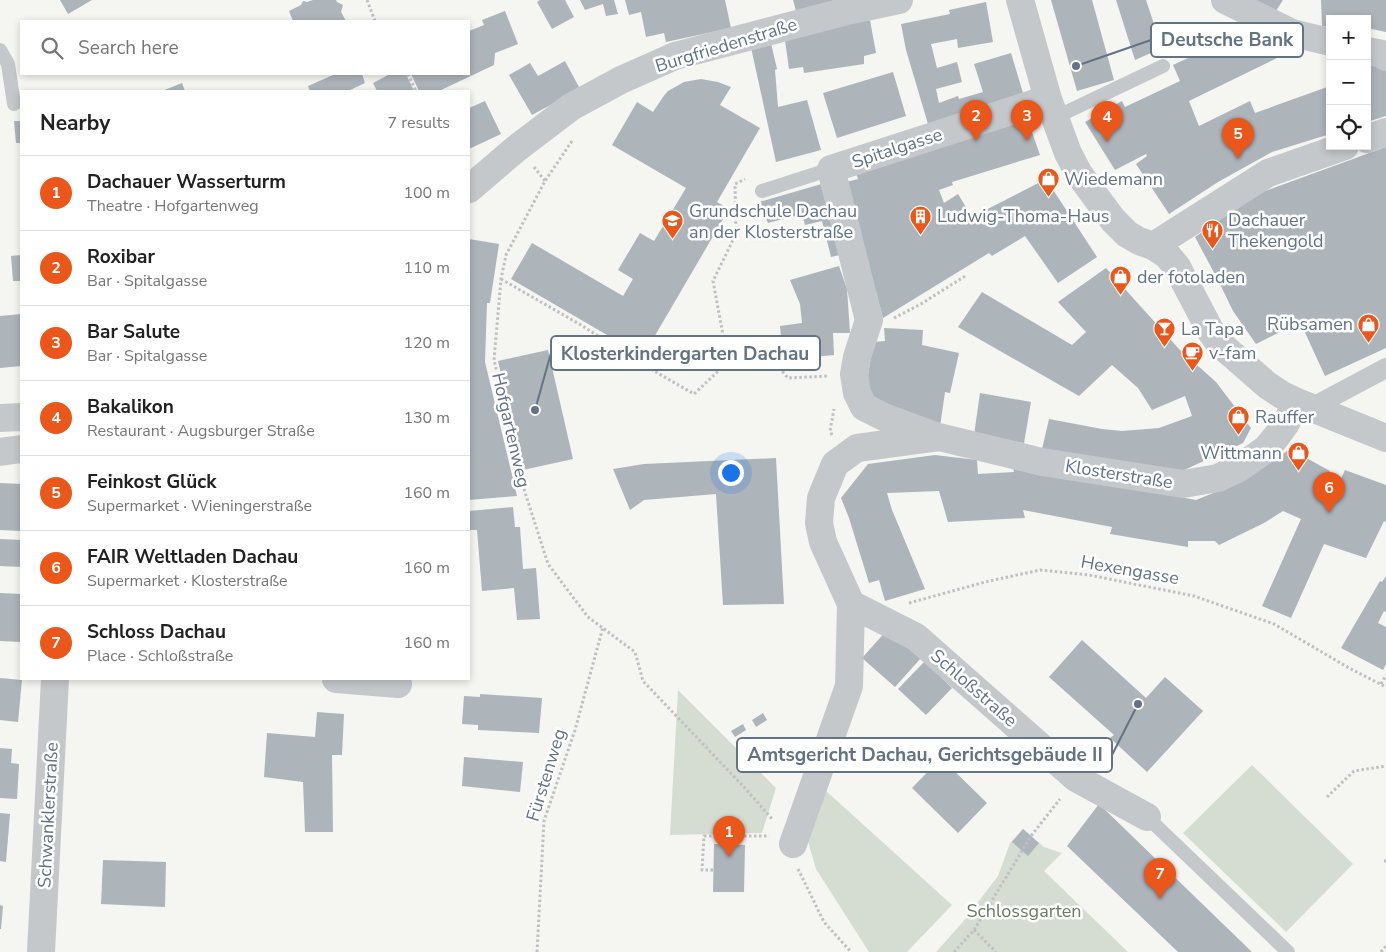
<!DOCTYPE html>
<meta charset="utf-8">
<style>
:root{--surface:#fff;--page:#f6f6f6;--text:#222;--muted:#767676;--line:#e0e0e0;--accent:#eb571b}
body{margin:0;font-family:"Nunito Sans",sans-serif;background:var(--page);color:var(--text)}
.controls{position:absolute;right:15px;top:15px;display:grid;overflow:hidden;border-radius:0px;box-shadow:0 2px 8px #0003}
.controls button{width:45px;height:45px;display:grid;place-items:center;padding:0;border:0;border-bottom:1px solid var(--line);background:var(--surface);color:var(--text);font:25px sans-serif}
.you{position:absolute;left:730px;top:472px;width:18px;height:18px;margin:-12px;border:4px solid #fff;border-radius:50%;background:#1a73e8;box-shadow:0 0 0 8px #1a73e833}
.badge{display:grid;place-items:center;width:32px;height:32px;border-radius:50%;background:var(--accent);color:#fff;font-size:16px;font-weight:700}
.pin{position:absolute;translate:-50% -41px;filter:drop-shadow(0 1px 2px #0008)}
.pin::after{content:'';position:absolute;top:26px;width:18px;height:15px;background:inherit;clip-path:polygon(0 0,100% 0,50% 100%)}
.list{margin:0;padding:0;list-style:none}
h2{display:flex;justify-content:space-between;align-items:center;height:65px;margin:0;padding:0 20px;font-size:21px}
h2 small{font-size:16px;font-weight:400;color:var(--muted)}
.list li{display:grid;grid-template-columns:32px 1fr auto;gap:15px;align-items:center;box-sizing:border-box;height:75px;padding:0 20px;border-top:1px solid var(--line)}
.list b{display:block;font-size:19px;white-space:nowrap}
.list p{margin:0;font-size:16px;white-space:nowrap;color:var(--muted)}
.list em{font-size:16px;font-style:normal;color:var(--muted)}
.icon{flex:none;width:28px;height:28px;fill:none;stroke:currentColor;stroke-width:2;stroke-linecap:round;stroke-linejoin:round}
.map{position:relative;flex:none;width:1386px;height:952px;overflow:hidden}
.search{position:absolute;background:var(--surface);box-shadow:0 2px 8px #0003;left:20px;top:20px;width:450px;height:55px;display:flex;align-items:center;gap:12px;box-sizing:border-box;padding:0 18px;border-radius:0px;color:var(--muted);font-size:19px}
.panel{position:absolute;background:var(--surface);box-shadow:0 2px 8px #0003;left:20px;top:90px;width:450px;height:590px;border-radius:0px}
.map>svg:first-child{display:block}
.green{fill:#d5ddd2}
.building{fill:#adb4ba}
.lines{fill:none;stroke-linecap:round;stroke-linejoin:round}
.path{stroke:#bec0c2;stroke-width:3;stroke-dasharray:2.5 2.5;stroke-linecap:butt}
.service{stroke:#c5c8cb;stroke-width:14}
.pedestrian{stroke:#c5c8cb;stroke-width:20}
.minor{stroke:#c5c8cb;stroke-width:28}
.labels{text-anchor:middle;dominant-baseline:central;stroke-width:5;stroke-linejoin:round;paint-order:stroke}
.street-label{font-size:18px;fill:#637384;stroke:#fff}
.poi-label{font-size:18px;fill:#637384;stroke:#fff;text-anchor:start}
.park-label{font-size:18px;fill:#667b62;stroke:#fff}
.leader{fill:none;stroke:#637384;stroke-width:2}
.callout-dot{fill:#637384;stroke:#fff;stroke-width:2}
.callout{fill:#fff;stroke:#637384;stroke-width:2}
.callout-label{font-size:19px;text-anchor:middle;font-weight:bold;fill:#637384}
</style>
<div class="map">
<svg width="1386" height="952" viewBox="0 0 1386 952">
<rect width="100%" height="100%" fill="#f5f5f1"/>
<path class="green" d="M678,690L776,788L762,833L670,835Z
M1252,765L1353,864L1286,932L1183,833Z
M825,790L952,905L907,952H869L816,869L806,834Z
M1023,829L1044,847L1062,853L1044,871L1128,952H936L962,923L998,876L1010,843Z"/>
<path class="building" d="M60,0H92L68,14Z
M313,0H336L337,2L343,5L341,12L346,21H293L289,11L301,5L303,1L307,2Z
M540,0H565L574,17L552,29L537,2Z
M580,0H614L618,14L606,16L603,4L585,10Z
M625,0H725L731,28L666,42L664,33L646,37L641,12L629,15Z
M793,0H834V1L796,11Z
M1051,0H1092L1114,80L1077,91Z
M1116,0H1146L1162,48L1135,60Z
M1253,0H1283L1274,14Z
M1321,0H1386V32L1367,28V19H1330V27L1322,26Z
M986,2L993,42L958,48L957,39L931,44L937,68L957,62L962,82L936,89L939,103L958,96L959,99L983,92L974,64L1011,53L1023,93L928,124L906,50L901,24L950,14L949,10Z
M505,11L518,44L495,53L494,65L439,91H419L411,74H469V31L484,25L482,20Z
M870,20L876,53L864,56V64L804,73L803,67L789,69L784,33Z
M1244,32L1251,46L1268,37L1277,58L1189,101L1199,126L1250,101L1255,113L1330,86V134L1272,152L1218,182L1169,214L1136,164L1147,156L1146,154L1115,170L1085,122L1122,101L1125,107L1180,81L1173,65Z
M770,39L777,69L775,70L778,107L807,100L821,150L776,162L750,43Z
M1386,60V116L1367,122V61Z
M565,61L580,89L532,115L509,75L530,63L538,76Z
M893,72L906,116L837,138L823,93Z
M333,74H362L365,83L348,91H310L308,86L333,75Z
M390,74H406L414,91H377L373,83Z
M701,79L718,82L731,87L720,105L760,128L717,202L729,209L643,356L511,279L532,243L623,296L633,279L618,270L640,233L654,241L686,188L612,145L637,102L653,112L663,97L668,91L684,82Z
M182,83L185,91H162Z
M485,101L501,134L469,149V108Z
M1026,115L1040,155L952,182L953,185L939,190L944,203L958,194L972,217L1046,179L1097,257L1058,283L1025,236L992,256L989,253L883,318L846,182L858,179L854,166Z
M14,121H21V143H16Z
M1386,147V348L1325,376L1302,326L1296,324L1256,344L1233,311L1218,280L1195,237L1257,194Z
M825,183L844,254L831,257L822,221L805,225L802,214L768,223L759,202Z
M469,239L499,244L490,303H487L485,362L517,496L469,500Z
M21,255V281H13L11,256Z
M839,266L847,289L850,333H833L834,355L783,360L780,326L802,323L800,304L790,280Z
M1106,268L1179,349L1216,382L1251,428L1243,443L1182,471L1042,449L1049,419L1102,429L1122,431L1159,428L1192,416L1185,396L1152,410L1138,388L1112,365L1079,396L958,327L982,292L1072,345L1086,332L1058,302Z
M21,314V366L0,368V316Z
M884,328L923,330L922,345L959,353L950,393L945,392L940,427L878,409L867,382L873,342L885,341Z
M548,350L573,459L523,470L498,361Z
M980,393L1031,402L1024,443L974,435Z
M1290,449L1330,471L1317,494L1332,498L1345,470L1386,485V522L1384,521L1366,558L1324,544L1291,618L1262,606L1301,519L1283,511L1264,523L1219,545L1215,541H1188V547L1110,534L1112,527L1023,510L1025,518L948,522L939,491L887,493L892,510L925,589L885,601L879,580L869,583L849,518L841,498L868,464L935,455L977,460L978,474L1014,472L1013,466L1196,500L1243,481Z
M776,458L784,604L723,605L716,494L644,500L630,510L613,469L644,464Z
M0,483L21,484V531L0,530Z
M513,507L515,527H520L523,569L536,568L540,619L517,620L514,588L482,591L477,530H469V511Z
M0,539L21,540V567L0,566Z
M1386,576V612L1384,611L1378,623L1386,627V664L1383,670L1341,648L1380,581L1382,582Z
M0,593L21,594V642L0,641Z
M888,629L921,658L895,687L862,658Z
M1082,640L1146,698L1165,677L1203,711L1147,772L1110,738L1114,735L1049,677Z
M925,661L952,688L926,715L898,689Z
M0,678L22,680L18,722L0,720Z
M480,694L542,698L539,733L478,730V725L462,724L464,696L480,697Z
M317,712L344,714L342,755H332L333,832H305L303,782L264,777L267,733L315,737Z
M763,713L767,720L756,727L752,720Z
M743,724L746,730L735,737L731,731Z
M0,748L12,749L11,763L19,764L17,799L0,798Z
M464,757L523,762L520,792L462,786Z
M941,758L987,803L958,833L912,788Z
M1099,804L1252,952H1178L1067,846Z
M0,813L10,814L6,862L0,861Z
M1023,829L1039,843L1028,856L1012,842Z
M714,844L745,845L744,892H713Z
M103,860L166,862L165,907L101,904Z
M0,905L3,906L1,929H0Z"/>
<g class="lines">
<path class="path" d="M367,0L375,21
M1171,50L1220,26
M408,74L416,91
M572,141L545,181L506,255L501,279L494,360L523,486L548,564L588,617L635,652L643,681L743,786L773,820
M534,167L545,181
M501,279L581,325L642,364L694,394L728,362H774L788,378L828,376
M894,318L921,304L967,275
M728,362L713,281L736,234L735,184L745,179
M832,435L830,431L834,409
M909,603L985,582L1040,570L1089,575L1194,596L1274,624L1349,668L1386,687
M1381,684L1386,675
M1327,797L1354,771L1386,766
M1384,861H1386
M798,869L824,922L851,952
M713,870H702L704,836H769
M974,930L996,952
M537,952L544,821L575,730L603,627
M954,952L974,930L1031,836L1060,799
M1381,952L1386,946"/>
<path class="service" d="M0,50L8,64L14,104
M1054,118L1163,66
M762,191L831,169
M1147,817L1288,952"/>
<path class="pedestrian" d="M1311,408L1386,368"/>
<path class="minor" d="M1020,0L1048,99L1068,153L1079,174L1113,220L1127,234L1139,241L1153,246L1167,255L1177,267L1210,330L1220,344L1267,385L1282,395L1297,402L1386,438
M1225,0L1292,33L1330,42
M1367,51L1383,54L1386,57
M1367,139L1386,132
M469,189L517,148L571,107L621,80L675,56L847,11L899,0
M1153,246L1268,173L1345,146
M0,418L21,417
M935,436L886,418L864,407L857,393L854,374L857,357L869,320L831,169L1048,99
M0,452L21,449
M336,679L398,684
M1147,817L1076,778L916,637L851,604L823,542L819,523L821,498L835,464L857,448L939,437L1042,462L1183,484L1218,478L1239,468L1266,449L1276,437L1286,423L1297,402
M793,844L849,686L851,604
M41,952L55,679"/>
</g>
<defs>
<symbol id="shop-pin" viewBox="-11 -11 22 30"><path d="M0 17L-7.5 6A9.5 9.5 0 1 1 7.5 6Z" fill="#eb571b" stroke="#fff"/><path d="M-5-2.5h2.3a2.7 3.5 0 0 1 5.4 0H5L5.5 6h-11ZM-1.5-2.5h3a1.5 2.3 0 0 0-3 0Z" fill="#fff"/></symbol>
<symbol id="building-pin" viewBox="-11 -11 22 30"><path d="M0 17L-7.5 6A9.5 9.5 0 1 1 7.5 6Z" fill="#eb571b" stroke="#fff"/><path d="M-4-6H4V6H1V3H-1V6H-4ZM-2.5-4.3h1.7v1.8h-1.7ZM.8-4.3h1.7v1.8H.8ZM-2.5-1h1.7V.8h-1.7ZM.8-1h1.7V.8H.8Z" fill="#fff"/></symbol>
<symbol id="school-pin" viewBox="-11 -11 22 30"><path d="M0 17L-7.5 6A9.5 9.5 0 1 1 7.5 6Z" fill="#eb571b" stroke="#fff"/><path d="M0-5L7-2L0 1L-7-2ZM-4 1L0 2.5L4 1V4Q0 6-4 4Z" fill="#fff"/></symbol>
<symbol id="restaurant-pin" viewBox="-11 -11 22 30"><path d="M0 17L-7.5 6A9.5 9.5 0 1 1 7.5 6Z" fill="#eb571b" stroke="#fff"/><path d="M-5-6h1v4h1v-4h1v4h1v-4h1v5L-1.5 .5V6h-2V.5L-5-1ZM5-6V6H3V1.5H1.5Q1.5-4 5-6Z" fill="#fff"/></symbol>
<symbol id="bar-pin" viewBox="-11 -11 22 30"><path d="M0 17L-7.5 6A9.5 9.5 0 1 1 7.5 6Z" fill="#eb571b" stroke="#fff"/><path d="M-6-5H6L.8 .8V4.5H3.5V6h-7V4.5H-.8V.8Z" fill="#fff"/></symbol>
<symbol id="cafe-pin" viewBox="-11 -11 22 30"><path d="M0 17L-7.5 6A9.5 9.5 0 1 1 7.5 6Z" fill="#eb571b" stroke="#fff"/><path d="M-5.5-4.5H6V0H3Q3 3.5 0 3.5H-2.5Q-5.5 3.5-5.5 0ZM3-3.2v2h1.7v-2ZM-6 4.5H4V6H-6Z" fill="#fff"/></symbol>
</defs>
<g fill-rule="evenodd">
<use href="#shop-pin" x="1036" y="166" width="25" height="34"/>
<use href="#building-pin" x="908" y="204" width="25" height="34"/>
<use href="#school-pin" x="660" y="208" width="25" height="34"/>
<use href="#restaurant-pin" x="1200" y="218" width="25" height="34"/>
<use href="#shop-pin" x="1108" y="264" width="25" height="34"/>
<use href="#shop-pin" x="1356" y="312" width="25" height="34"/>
<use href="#bar-pin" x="1152" y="316" width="25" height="34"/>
<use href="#cafe-pin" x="1180" y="340" width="25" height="34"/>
<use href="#shop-pin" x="1226" y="404" width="25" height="34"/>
<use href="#shop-pin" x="1286" y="440" width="25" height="34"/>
</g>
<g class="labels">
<g class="street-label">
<text transform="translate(726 45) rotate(-17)">Burgfriedenstraße</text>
<text transform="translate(897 148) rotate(-18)">Spitalgasse</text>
<text transform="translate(511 430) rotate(77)">Hofgartenweg</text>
<text transform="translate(1119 474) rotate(9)">Klosterstraße</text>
<text transform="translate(1130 570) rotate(10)">Hexengasse</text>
<text transform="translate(974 688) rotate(41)">Schloßstraße</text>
<text transform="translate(546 775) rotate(-73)">Fürstenweg</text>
<text transform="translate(48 815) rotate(-87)">Schwanklerstraße</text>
</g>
<g class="poi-label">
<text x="1064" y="179">Wiedemann</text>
<text x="689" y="211">Grundschule Dachau<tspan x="689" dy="21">an der Klosterstraße</tspan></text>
<text x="937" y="216">Ludwig-Thoma-Haus</text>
<text x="1228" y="220">Dachauer<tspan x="1228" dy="21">Thekengold</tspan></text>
<text x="1137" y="277">der fotoladen</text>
<text x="1353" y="324" text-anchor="end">Rübsamen</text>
<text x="1181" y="329">La Tapa</text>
<text x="1209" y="353">v-fam</text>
<text x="1255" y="417">Rauffer</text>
<text x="1282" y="453" text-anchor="end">Wittmann</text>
</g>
<g class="park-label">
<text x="1024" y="911">Schlossgarten</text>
</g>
</g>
<path class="leader" d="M1076 66L1151 40M535 410L551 353M1138 704L1112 755"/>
<g class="callout-dot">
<circle cx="1076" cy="66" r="5"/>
<circle cx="535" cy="410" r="5"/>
<circle cx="1138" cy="704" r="5"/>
</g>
<g class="callout">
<rect x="1151" y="23" width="152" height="34" rx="5"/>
<rect x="551" y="336" width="269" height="34" rx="5"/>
<rect x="737" y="738" width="375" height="34" rx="5"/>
</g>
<g class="callout-label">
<text x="1227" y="46">Deutsche Bank</text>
<text x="685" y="360">Klosterkindergarten Dachau</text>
<text x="925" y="761">Amtsgericht Dachau, Gerichtsgebäude II</text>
</g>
</svg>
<div class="controls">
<button>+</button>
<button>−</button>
<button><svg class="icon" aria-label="locate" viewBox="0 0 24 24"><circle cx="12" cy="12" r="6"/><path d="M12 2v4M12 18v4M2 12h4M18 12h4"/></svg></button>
</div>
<div class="you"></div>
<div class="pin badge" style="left:729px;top:857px">1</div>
<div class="pin badge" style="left:976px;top:141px">2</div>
<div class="pin badge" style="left:1027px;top:141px">3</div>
<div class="pin badge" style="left:1107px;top:142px">4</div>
<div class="pin badge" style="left:1238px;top:159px">5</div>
<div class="pin badge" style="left:1329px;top:513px">6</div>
<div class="pin badge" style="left:1160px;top:899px">7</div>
<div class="search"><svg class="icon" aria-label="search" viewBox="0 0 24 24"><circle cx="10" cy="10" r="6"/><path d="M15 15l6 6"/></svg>Search here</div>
<section class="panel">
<h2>Nearby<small>7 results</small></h2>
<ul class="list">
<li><span class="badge">1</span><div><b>Dachauer Wasserturm</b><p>Theatre · Hofgartenweg</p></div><em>100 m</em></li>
<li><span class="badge">2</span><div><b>Roxibar</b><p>Bar · Spitalgasse</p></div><em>110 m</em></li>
<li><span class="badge">3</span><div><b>Bar Salute</b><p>Bar · Spitalgasse</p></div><em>120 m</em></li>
<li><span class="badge">4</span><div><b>Bakalikon</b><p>Restaurant · Augsburger Straße</p></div><em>130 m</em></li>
<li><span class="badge">5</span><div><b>Feinkost Glück</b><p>Supermarket · Wieningerstraße</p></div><em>160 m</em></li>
<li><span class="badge">6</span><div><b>FAIR Weltladen Dachau</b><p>Supermarket · Klosterstraße</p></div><em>160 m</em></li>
<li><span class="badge">7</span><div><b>Schloss Dachau</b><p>Place · Schloßstraße</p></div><em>160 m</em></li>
</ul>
</section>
</div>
